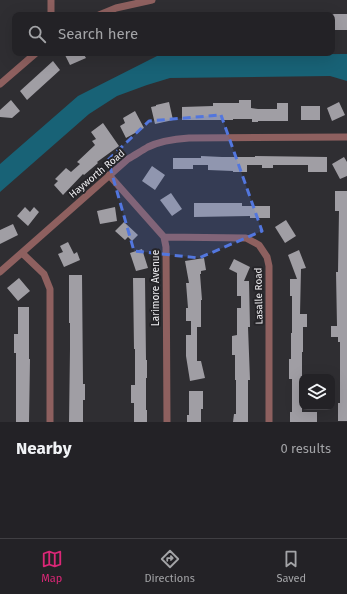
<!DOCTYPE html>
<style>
:root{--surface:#232226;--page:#2b2a2e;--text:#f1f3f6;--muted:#a3a4a7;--line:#403f43;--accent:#db2777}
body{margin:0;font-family:"Fira Sans",sans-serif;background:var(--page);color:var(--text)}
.controls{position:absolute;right:12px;bottom:12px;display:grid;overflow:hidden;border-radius:8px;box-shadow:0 4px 16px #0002}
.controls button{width:36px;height:36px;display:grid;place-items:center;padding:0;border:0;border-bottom:1px solid var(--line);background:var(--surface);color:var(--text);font:20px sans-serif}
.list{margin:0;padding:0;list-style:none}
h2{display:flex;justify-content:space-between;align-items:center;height:52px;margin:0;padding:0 16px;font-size:17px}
h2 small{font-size:13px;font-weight:400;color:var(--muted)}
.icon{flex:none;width:22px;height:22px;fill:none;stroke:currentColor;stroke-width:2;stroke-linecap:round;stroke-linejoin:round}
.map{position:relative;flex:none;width:347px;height:422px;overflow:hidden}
.search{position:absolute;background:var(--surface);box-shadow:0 4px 16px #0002;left:12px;right:12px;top:12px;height:44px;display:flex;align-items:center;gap:10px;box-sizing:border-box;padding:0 14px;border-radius:8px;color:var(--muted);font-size:15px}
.sheet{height:116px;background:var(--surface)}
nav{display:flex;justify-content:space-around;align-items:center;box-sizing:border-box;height:56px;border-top:1px solid var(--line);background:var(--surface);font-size:11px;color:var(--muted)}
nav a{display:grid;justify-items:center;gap:2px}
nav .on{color:var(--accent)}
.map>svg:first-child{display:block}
.water{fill:#186276}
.building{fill:#a09ea4}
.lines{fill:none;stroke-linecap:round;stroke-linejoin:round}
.minor{stroke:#8e605f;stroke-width:7}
.marked{fill:#5276de;fill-opacity:0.2;stroke:#5276de;stroke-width:3;stroke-dasharray:8 5;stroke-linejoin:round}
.labels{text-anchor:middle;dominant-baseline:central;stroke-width:4;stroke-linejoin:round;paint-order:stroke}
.street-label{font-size:10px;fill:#efeef1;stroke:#252428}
</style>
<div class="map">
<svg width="347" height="422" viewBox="0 0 347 422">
<rect width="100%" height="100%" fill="#2f2e32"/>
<path class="water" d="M347,54V81L330,76L170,78L147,85L117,96L89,114L0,192V164L78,96L159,55Z"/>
<path class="building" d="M332,14H347V30H333Z
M64,53H83L86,58L70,65Z
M53,61L60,70L27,100L20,91Z
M11,100L20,111L12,118L0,117V110Z
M239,100H251V108L258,109H277V103H288V121H258V122H252V119H233V120H182V107L213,106V103H239Z
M169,102L173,120L155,124L151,107L156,106V105Z
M339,102L345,115L332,121L327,108Z
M301,106H320V120H301Z
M135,111L144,128L126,138L120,126L125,123L123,118Z
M103,123L119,146L97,162L98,163L84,175L83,174L63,195L54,185L58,181L55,179L66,168L71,172L80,164L77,162L95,145L92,141L96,139L91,132Z
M201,156L222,157H255V156L327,157V172H308V165H273V168H262V165H247V172H233V171L208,170V165H193V169H173V158H201Z
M344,157L347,162V176L340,179L332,164Z
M152,166L165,175L155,190L142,181Z
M335,191H347V421H338V403H340V342H338V337H331V326H337L336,272H338L339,211H335Z
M171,193L182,209L172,216L160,200Z
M194,203H242V206H270V218H250V216L194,217Z
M25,207L30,212L34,207L39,212L28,226L17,216Z
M115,207L117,221L100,224L97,211Z
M286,220L296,236L285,243L275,227Z
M124,222L138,235L132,241L128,237L125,240L115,231Z
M13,224L18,235L0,244V230Z
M68,242L74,254L77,252L80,260L64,267L58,254L63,252L60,246Z
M142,249L148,268L136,271L130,253Z
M299,250L306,268L301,269L300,314H307V327H303V352H302V412H317V422H290V412H292V379H289V359H291V333H292V296H290V279H297L288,255Z
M204,258L206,270L201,271V274H200L202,300H201V327H197V361H201L205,378L190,381L186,356V335H191V321H186V308H188L186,283H189L185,261Z
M234,259L250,267L244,281H249L250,327H248L250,380H248V422H233L234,414H236V380H235V355H232V336L237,335V308H241V296H237V273L229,269Z
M69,275H82L83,384H85V400H83V422H69L70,349V323H69Z
M19,278L30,291L18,301L7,288Z
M133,278H145L146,360H147V378H146V410H147V422H134V403H131V385H135V349H134Z
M18,307H29V359H30L29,422H16V353H14V334H18Z
M189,391H203V409H201V422H187V415H189Z"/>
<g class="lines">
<path class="minor" d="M51,0V15
M99,15L116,8L152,0
M0,84L36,53
M109,175L164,237L166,247L167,422
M164,237L246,238L259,245L267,257L269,266V422
M22,253L44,274L50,289V422
M0,272L128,159C135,155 141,151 148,147C160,141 175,139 189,138L347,137"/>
</g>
<path class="marked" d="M221,115L262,231L199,258L134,251L108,160L149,121Z"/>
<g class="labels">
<g class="street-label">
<text transform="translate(97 174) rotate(-40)">Hayworth Road</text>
<text transform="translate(156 288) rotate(-90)">Larimore Avenue</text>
<text transform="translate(259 296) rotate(-91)">Lasalle Road</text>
</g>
</g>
</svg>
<div class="controls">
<button><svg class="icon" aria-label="layers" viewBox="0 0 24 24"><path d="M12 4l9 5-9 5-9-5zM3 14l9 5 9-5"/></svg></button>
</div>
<div class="search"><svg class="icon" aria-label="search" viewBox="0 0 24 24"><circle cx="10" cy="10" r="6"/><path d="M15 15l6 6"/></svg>Search here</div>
</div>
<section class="sheet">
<h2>Nearby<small>0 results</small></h2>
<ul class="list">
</ul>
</section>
<nav>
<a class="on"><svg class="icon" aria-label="map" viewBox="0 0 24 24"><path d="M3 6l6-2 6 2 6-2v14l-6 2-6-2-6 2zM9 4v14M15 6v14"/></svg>Map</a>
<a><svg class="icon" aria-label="directions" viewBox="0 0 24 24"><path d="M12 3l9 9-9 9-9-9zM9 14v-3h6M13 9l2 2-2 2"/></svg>Directions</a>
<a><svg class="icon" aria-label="saved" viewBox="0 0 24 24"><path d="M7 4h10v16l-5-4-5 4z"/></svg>Saved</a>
</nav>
